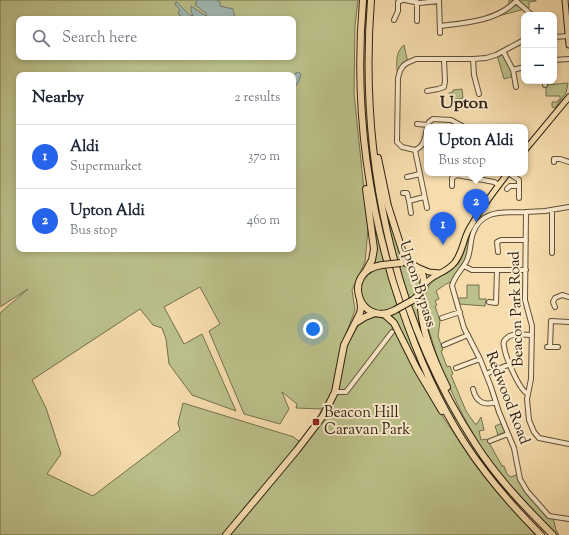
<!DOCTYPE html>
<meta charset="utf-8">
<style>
:root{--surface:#fff;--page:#f2f2f3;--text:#1f2937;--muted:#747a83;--line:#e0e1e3;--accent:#2563eb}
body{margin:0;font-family:"Sorts Mill Goudy",serif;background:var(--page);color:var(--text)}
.controls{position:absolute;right:12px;top:12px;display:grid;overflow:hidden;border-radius:8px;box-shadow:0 2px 6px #0003}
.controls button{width:36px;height:36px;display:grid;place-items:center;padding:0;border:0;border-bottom:1px solid var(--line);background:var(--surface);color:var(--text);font:20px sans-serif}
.you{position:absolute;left:313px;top:329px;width:14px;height:14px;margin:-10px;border:3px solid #fff;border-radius:50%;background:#1a73e8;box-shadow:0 0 0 6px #1a73e833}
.badge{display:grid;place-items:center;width:26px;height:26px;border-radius:50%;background:var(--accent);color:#fff;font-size:13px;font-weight:700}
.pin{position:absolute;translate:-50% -33px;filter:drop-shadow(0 1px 2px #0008)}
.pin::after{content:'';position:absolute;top:21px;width:14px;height:12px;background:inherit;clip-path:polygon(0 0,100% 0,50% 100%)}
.popup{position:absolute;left:424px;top:124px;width:104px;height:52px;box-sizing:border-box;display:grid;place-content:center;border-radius:8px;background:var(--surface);filter:drop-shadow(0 1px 3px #0005);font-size:13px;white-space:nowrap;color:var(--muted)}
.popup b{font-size:15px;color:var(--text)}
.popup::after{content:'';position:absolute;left:50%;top:100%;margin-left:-8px;border:8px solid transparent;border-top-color:var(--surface)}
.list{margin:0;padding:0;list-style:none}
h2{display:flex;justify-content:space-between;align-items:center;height:52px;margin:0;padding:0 16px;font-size:17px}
h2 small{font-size:13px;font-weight:400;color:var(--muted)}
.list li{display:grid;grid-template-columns:26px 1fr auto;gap:12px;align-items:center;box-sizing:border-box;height:64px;padding:0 16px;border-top:1px solid var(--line)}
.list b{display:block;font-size:15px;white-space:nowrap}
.list p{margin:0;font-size:13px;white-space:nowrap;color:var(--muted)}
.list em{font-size:13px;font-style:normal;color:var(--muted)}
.icon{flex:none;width:22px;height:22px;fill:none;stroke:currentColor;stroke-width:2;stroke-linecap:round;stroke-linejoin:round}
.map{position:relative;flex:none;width:569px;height:535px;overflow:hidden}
.search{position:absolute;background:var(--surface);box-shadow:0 2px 6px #0003;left:16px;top:16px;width:280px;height:44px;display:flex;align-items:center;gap:10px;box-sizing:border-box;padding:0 14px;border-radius:8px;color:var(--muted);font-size:15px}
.panel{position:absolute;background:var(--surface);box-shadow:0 2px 6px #0003;left:16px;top:72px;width:280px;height:180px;border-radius:8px}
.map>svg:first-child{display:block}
.green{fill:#bcc18b;stroke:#74714e;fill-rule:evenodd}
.water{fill:#a1bab5;stroke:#737d73}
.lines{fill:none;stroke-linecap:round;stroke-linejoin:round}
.minor-casing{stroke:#605038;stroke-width:6}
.major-casing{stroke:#2d2111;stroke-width:7}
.highway-casing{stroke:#2d2111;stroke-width:8}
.minor{stroke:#fae9ca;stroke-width:4}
.major{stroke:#f7ddae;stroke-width:5}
.highway{stroke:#f7ddae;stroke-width:6}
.highway-bridge-casing{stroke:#2d2111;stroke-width:8;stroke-linecap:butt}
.highway-bridge{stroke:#f7ddae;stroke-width:6}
.poi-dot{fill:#8f2418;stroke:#fae9ca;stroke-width:1.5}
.labels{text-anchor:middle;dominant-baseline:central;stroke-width:4;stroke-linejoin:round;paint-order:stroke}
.street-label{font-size:15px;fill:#2d2111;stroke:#fae9ca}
.poi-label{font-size:15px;fill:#2d2111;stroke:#fae9ca;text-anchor:start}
.quarter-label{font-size:17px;font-weight:bold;fill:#2d2111;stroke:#fae9ca}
</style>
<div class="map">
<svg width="569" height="535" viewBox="0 0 569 535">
<rect width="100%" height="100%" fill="#f7ddae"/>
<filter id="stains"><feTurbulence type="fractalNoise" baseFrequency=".005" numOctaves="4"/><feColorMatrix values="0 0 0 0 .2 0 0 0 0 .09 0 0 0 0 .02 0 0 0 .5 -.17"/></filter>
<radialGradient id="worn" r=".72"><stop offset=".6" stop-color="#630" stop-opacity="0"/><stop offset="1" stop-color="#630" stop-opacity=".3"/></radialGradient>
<path class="green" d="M0,0H358L355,26L354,93L368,229L365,262L352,290L355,310L345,337L336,369L338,370C335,386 331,408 317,419L322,409L296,408L297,404L282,392L289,409L280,424L244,414L209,331L220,324L200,287L164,307L184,344L202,334L236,411L192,395L169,364L166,339L162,328L153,325L140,309L32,380L46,408L61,454L47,474L93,496L180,430L178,423L183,403L294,437L297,440L305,442L327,416L336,395L346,347L358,326L364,319L376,317L388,319L397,331L435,405L476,466L535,535H0V313L28,289L0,307ZM19,19H293V57H19ZM19,75H293V249H19Z
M509,0H536V1L529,2V8L498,16V13L509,7Z
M404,45L408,63L398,76C396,66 395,52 404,45Z
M503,51L514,76L504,79L497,55Z
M568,83L566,93L555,108L552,107V102H558V100H560V96H546V85Z
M462,89L463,98L451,100L449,93L453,92V90Z
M369,139L379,208L392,262H389L379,223L367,146Z
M370,196L385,262L373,264Z
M383,201L406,261H397Z
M471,230L473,232L467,260L453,281L446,284L436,291L439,299L435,301L437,305L435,306L440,321L438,336L443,350L441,351L447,367L450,366L453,374L451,375L466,411L475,424H477L481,417L484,430L479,431L481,440L487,439L502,466H504L507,474L511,477L518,474L523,485L549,516L553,517L556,530L559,535H555C539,517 522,500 506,482C475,444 446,387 432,340C428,327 421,310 425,296C431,273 445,280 458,264C465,254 467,241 471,230Z
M399,266C404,266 410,265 414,268C421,273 423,285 419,292C417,295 412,297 409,300Z
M386,267L398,306L388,311H376L365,304L360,293L361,280L371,270Z
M467,285H479V299H486L485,306L459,304L457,298H467Z
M419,299L424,342L411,305Z
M406,307L456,416V419L452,417C433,382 418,347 404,309Z
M400,311L439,402L415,360L395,319L391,316Z
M503,423L505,432L498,435L495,426Z"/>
<path class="water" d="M197,0H216L220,2V6L233,9L235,19H187L180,16L178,12L180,10L175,4L176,2C181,4 185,13 192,16H193L191,11V6L206,16L207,15L206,13L195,5Z
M298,72L301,74C300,80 297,85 293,90V75Z"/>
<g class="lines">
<defs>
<path id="minor" d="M405,0L419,3L439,1
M439,0L440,33
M516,1L532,15
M394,20L398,11V2L403,0
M417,21V2
M440,26C466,23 498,21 517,0
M554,37L568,36
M503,51L513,70L516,87
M473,59L474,75L479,94
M554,60L569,59
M513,70L524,67
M545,81V85
M427,91L438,89L444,87L445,81L444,60
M417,124L428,125
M427,127L429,122L433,119L451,120L464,127
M415,150L402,147L397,142L398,78L400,71L403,66L407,63L416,59H473L486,58L496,55L524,40
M415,150L427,208
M415,150C425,146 425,137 427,128
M554,162V159H560L569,162
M508,173L519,180V198
M407,177L420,174
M452,186V178L457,175L494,182L499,185
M507,189L510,186H519
M403,193H407L409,201
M569,207L545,211L526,212L525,300L532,326L531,379L527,399L529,420L534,432L539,438L569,444
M552,210V253
M526,212C505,213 482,208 473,233C470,241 471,251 467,260C463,269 454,276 452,286L464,328L480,359L491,387L499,412L514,448L520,479L527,491L549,516L569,519
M411,213L409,201L424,197
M498,252L497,242L501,240H526
M464,266L472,270H526
M489,302L496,303L497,270
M555,307L553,302L555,298L562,295L569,297
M442,318L460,312
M444,345L468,335
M547,347H558
M550,347L551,321L569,322
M456,368L480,359
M486,374L510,364
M473,389C476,402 484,406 496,402
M335,392H346L392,332
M528,394C519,390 505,356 504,346C503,343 504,340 507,338C512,332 525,335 532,335
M490,441L508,434"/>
<path id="major" d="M565,0L569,45
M525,150L569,97
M417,267L429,272L440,273
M424,285C432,274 447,273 455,262C462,253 463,241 468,231C479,211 494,191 508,173"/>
<path id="highway" d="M363,0C354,104 367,207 401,306C417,354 437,400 464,442C486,476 513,507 541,535
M371,0C359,155 391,315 476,445C498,479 525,507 553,535
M378,158L388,206L403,253L409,264
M406,263C427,266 429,289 413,300
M382,265C340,271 359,329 395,310
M366,271L372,260L374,249L366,189
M421,292C418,324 433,359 447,387
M384,314L394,323L417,369L442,411
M357,322L365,317L375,313
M226,535L297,450L323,416L335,392L344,345L360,313L361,308L360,299"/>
</defs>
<use href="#minor" class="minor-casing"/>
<use href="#major" class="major-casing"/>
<use href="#highway" class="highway-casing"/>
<use href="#minor" class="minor"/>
<use href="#major" class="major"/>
<use href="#highway" class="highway"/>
<defs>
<path id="highway-bridge" d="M382,265L401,263
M395,310L413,300"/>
</defs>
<use href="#highway-bridge" class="highway-bridge-casing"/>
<use href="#highway-bridge" class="highway-bridge"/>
</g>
<rect class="poi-dot" x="312" y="418" width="8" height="8" rx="2"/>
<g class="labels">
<g class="street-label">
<text transform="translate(417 284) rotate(72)">Upton Bypass</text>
<text transform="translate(517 309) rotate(-92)">Beacon Park Road</text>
<text transform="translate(507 398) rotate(69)">Redwood Road</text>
</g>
<g class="poi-label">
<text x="324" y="413">Beacon Hill<tspan x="324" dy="17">Caravan Park</tspan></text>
</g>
<g class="quarter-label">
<text x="464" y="104">Upton</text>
</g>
</g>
<rect width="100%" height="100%" filter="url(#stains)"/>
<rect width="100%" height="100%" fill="url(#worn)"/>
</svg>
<div class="controls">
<button>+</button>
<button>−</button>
</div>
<div class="you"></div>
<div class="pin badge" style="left:443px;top:245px">1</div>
<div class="pin badge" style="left:476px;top:222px">2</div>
<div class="popup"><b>Upton Aldi</b>Bus stop</div>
<div class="search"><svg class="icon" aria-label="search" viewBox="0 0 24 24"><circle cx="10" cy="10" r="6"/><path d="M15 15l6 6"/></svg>Search here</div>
<section class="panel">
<h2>Nearby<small>2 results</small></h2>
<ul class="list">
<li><span class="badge">1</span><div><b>Aldi</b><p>Supermarket</p></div><em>370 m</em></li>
<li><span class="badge">2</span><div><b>Upton Aldi</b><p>Bus stop</p></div><em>460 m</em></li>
</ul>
</section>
</div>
